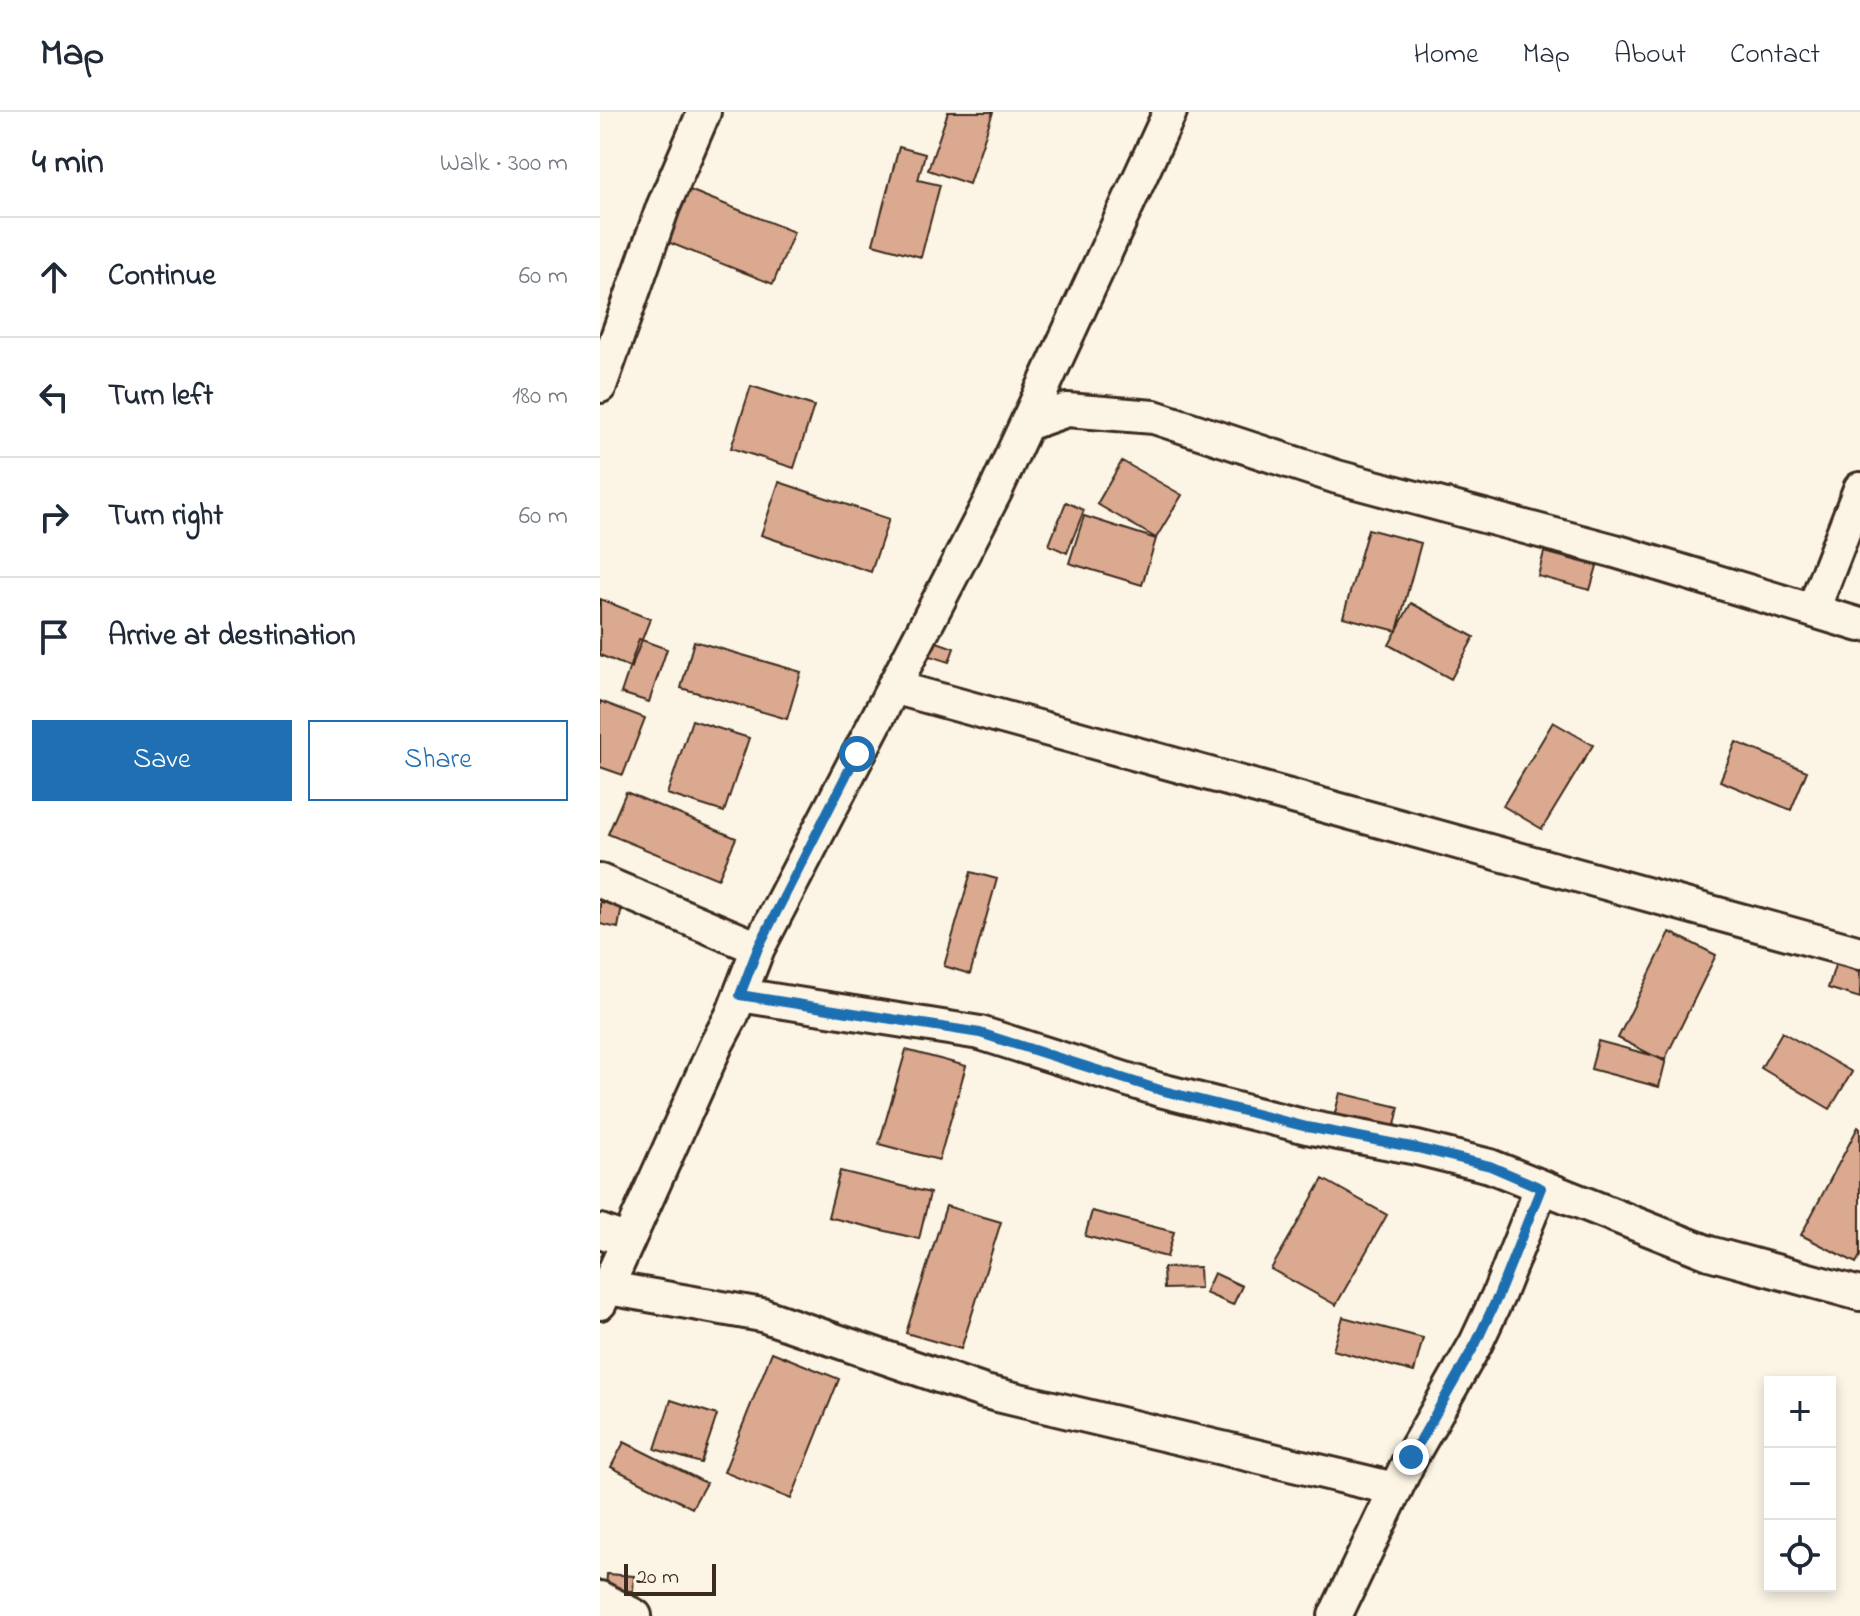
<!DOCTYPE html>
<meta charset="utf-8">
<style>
:root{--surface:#fff;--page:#f6f6f7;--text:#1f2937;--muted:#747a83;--line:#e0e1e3;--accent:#1f6fb2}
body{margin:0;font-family:"Indie Flower",sans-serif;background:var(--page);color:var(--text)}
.controls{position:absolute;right:24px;bottom:24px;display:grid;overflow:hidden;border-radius:0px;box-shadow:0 4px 12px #0003}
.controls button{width:72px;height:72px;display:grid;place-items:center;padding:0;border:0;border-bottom:2px solid var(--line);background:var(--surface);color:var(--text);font:40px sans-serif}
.scale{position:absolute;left:24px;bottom:20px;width:92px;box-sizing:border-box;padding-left:8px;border:4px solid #3b2a1e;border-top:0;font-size:22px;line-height:28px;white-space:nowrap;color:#3b2a1e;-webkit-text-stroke:6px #fcf5e5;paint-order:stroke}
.stop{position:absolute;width:24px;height:24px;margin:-18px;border:6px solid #1f6fb2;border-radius:50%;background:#fff}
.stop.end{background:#1f6fb2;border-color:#fff;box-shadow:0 2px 8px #0008}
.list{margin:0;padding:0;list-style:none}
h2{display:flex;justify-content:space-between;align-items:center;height:104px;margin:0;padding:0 32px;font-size:34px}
h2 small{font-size:26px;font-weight:400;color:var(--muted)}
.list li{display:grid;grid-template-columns:52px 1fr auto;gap:24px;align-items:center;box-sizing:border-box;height:120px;padding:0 32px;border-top:2px solid var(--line)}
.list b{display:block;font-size:30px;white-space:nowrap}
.list em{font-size:26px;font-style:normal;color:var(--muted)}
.actions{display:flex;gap:16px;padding:24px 32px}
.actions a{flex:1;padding:18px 0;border:2px solid var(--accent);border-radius:0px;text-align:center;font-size:28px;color:var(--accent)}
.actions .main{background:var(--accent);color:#fff}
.icon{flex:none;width:44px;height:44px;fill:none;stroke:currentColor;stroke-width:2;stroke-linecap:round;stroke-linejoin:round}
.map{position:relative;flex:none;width:1260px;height:1504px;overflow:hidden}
header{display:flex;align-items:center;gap:48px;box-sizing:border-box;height:112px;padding:0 40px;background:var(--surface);border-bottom:2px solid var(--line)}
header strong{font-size:38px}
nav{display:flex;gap:44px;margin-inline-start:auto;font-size:28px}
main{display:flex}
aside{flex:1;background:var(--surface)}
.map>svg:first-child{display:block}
.building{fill:#dba98f;stroke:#3b2a1e;stroke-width:2}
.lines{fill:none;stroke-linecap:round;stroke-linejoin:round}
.street-casing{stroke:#3b2a1e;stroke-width:38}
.street{stroke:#fcf5e5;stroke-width:32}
.route{stroke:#1f6fb2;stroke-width:10}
</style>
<header>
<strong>Map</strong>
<nav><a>Home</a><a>Map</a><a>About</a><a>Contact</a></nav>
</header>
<main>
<aside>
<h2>4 min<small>Walk · 300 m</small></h2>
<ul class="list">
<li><svg class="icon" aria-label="ahead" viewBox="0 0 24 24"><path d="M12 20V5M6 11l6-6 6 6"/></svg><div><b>Continue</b></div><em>60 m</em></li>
<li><svg class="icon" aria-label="left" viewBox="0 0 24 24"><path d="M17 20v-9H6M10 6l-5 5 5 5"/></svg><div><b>Turn left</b></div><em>180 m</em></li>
<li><svg class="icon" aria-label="right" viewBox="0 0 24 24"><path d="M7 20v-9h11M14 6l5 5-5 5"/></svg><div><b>Turn right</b></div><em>60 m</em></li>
<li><svg class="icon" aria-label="arrive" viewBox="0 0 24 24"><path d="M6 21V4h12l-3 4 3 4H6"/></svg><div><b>Arrive at destination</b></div></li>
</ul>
<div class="actions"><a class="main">Save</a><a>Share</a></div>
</aside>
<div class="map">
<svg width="1260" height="1504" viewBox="0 0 1260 1504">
<rect width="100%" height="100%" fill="#fcf5e5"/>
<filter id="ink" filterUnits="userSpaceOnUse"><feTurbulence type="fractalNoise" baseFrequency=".0125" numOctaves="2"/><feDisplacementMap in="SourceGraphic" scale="16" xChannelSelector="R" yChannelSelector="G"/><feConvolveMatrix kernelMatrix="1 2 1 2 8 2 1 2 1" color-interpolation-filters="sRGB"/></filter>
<g filter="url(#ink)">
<path class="building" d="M348,0H393L369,72L328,58Z
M299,35L325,42L318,68L340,73L321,145L273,132Z
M87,77L194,120L173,172L65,129Z
M151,274L214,294L194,356L131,336Z
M522,349L582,383L556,426L497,392Z
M179,370L289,407L271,460L161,423Z
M466,390L484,398L467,441L449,433Z
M484,404L556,427L542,473L469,451Z
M768,417L821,431L797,519L743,505Z
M944,440L997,454L990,478L938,464Z
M0,487L50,507L31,556L0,543Z
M811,491L874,525L851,567L789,533Z
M323,525L354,536L349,550L318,540Z
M39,527L67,537L49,590L21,581Z
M94,529L201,560L187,607L81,576Z
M0,589L45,606L23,663L0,655Z
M92,608L149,626L124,700L67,682Z
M953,610L993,633L942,717L903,694Z
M1136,630L1207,659L1191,698L1120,669Z
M26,680L136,726L118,767L8,722Z
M371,760L397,767L370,862L344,854Z
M0,790L22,794L18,816L0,812Z
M1070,820L1116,843L1064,949L1018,926Z
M1236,850L1260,858V886L1228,876Z
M1182,920L1252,960L1230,997L1161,956Z
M998,929L1066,947L1059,975L991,957Z
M306,938L366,954L339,1048L279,1032Z
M740,981L799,995L794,1018L734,1005Z
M1258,1015L1260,1016V1144L1256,1151L1201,1123Z
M240,1059L330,1081L319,1127L228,1105Z
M723,1067L787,1103L736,1193L671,1157Z
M346,1094L401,1110L361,1237L306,1221Z
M492,1099L574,1120L567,1145L485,1124Z
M599,1155L600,1176L564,1177L563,1156Z
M614,1161L642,1174L633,1193L605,1181Z
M743,1205L823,1226L814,1260L733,1238Z
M172,1240L239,1267L191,1387L124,1360Z
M71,1288L117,1303L101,1351L55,1337Z
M24,1330L106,1371L92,1396L11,1355Z
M7,1462L34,1464L33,1479L6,1478Z"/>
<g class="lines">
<defs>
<path id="street" d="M0,274L63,95L104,0
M427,312L467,298L554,305L737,365L1015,439L1260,513
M1213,498L1260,377
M293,575L1260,841
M0,769L158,836
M140,883L380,921L560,978L707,1015L817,1036L890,1054L1109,1141L1260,1182
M0,1119L28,1129
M8,1176L162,1203L385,1280L795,1377
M0,1191L117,931L132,903L158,836L395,380L570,0
M0,1486L35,1504
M735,1504L811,1345L876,1231L898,1184L941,1076"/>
</defs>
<use href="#street" class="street-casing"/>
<use href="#street" class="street"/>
</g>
</g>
<g class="lines" filter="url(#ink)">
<path class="route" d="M257,642L158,836L140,883L380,921L560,978L707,1015L817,1036L890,1054L941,1076L898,1184L876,1231L811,1345"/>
</g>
</svg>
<div class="controls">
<button>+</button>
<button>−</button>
<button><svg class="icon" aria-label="locate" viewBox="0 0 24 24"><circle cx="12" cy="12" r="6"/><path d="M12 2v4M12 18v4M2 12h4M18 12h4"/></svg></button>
</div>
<div class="scale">20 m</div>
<div class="stop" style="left:257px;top:642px"></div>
<div class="stop end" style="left:811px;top:1345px"></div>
</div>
</main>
